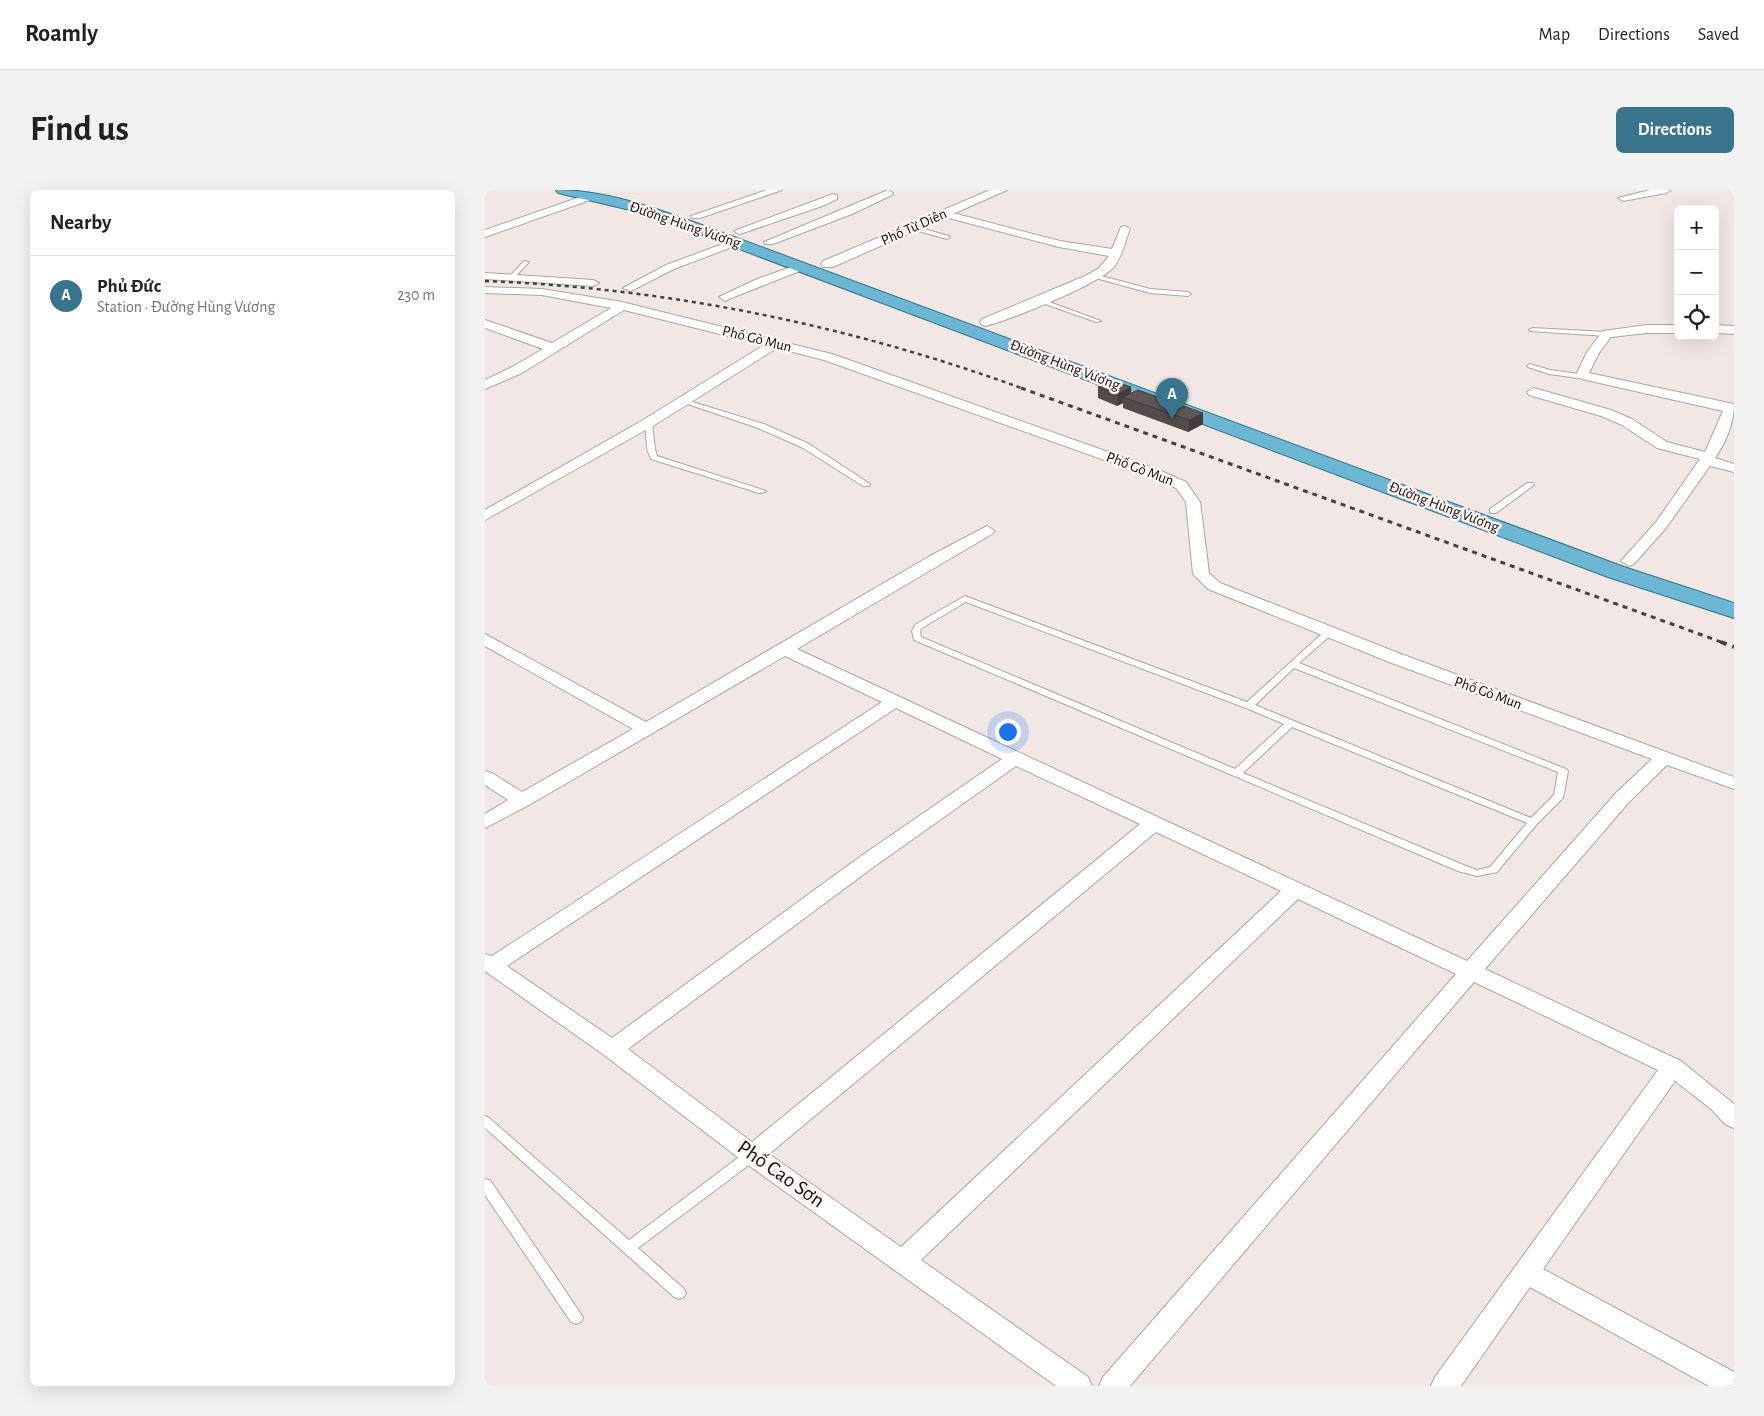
<!DOCTYPE html>
<meta charset="utf-8">
<style>
:root{--surface:#fff;--page:#f2f2f2;--text:#202124;--muted:#757577;--line:#e0e0e0;--accent:#38748b}
body{margin:0;font-family:"Alegreya Sans",sans-serif;background:var(--page);color:var(--text)}
.controls{position:absolute;right:15px;top:15px;display:grid;overflow:hidden;border-radius:8px;box-shadow:0 5px 20px #0002}
.controls button{width:45px;height:45px;display:grid;place-items:center;padding:0;border:0;border-bottom:1px solid var(--line);background:var(--surface);color:var(--text);font:25px sans-serif}
.you{position:absolute;left:522px;top:541px;width:18px;height:18px;margin:-12px;border:4px solid #fff;border-radius:50%;background:#1a73e8;box-shadow:0 0 0 8px #1a73e833}
.badge{display:grid;place-items:center;width:32px;height:32px;border-radius:50%;background:var(--accent);color:#fff;font-size:16px;font-weight:700}
.pin{position:absolute;translate:-50% -41px;filter:drop-shadow(0 1px 2px #0008)}
.pin::after{content:'';position:absolute;top:26px;width:18px;height:15px;background:inherit;clip-path:polygon(0 0,100% 0,50% 100%)}
.list{margin:0;padding:0;list-style:none}
h2{display:flex;justify-content:space-between;align-items:center;height:65px;margin:0;padding:0 20px;font-size:21px}
h2 small{font-size:16px;font-weight:400;color:var(--muted)}
.list li{display:grid;grid-template-columns:32px 1fr auto;gap:15px;align-items:center;box-sizing:border-box;height:80px;padding:0 20px;border-top:1px solid var(--line)}
.list b{display:block;font-size:19px;white-space:nowrap}
.list p{margin:0;font-size:16px;white-space:nowrap;color:var(--muted)}
.list em{font-size:16px;font-style:normal;color:var(--muted)}
.icon{flex:none;width:28px;height:28px;fill:none;stroke:currentColor;stroke-width:2;stroke-linecap:round;stroke-linejoin:round}
.map{position:relative;flex:none;width:1249px;height:1196px;overflow:hidden;border-radius:8px}
header{display:flex;align-items:center;gap:30px;box-sizing:border-box;height:70px;padding:0 25px;background:var(--surface);border-bottom:1px solid var(--line)}
header strong{font-size:24px}
nav{display:flex;gap:28px;margin-inline-start:auto;font-size:18px}
.intro{display:flex;align-items:center;justify-content:space-between;box-sizing:border-box;height:120px;padding:0 30px}
h1{margin:0;font-size:35px}
.button{padding:12px 22px;border-radius:8px;background:var(--accent);color:#fff;font-size:18px;font-weight:700}
main{display:flex;gap:30px;padding:0 30px}
aside{flex:1;background:var(--surface);border-radius:8px;box-shadow:0 5px 20px #0002}
.map>svg:first-child{display:block}
.lines{fill:none;stroke-linecap:round;stroke-linejoin:round}
.service-casing{stroke:#ada5a2;stroke-width:2}
.minor-casing{stroke:#ada5a2;stroke-width:2}
.tertiary-casing{stroke:#ada5a2;stroke-width:2}
.trunk-casing{stroke:#347087;stroke-width:2}
.service{fill:#fff;fill-rule:evenodd}
.minor{fill:#fff;fill-rule:evenodd}
.tertiary{fill:#fff;fill-rule:evenodd}
.trunk{fill:#6cb7d3;fill-rule:evenodd}
.rail-far2{stroke:#44403e;stroke-width:2.5;stroke-dasharray:4 4;stroke-linecap:butt}
.rail-far1{stroke:#44403e;stroke-width:3;stroke-dasharray:5 5;stroke-linecap:butt}
.rail{stroke:#44403e;stroke-width:4;stroke-dasharray:6 6;stroke-linecap:butt}
.wall{fill:#514b49}
.shaded-wall{fill:#423d3c}
.building{fill:#5e5755;stroke:#423d3c}
.labels{text-anchor:middle;dominant-baseline:central;stroke-width:5;stroke-linejoin:round;paint-order:stroke}
.far-street-label{font-size:15px;fill:#120f0e;stroke:#fff6f3}
.near-street-label{font-size:21px;fill:#120f0e;stroke:#fff6f3}
</style>
<header>
<strong>Roamly</strong>
<nav><a>Map</a><a>Directions</a><a>Saved</a></nav>
</header>
<div class="intro"><h1>Find us</h1><a class="button">Directions</a></div>
<main>
<aside>
<h2>Nearby<small></small></h2>
<ul class="list">
<li><span class="badge">A</span><div><b>Phủ Đức</b><p>Station · Đường Hùng Vương</p></div><em>230 m</em></li>
</ul>
</aside>
<div class="map">
<svg width="1249" height="1196" viewBox="0 0 1249 1196">
<rect width="100%" height="100%" fill="#f1e8e5"/>
<g class="lines">
<defs>
<path id="service" d="M428,36L464,46L465,47L462,49L426,39L425,38Z
M39,71L44,72L29,88H25V86Z
M609,84L665,99L703,102L706,104L703,106L665,103L607,87L606,86Z
M552,109H556L616,131L611,132L552,111Z
M1047,138L1122,142L1125,144L1122,146L1045,141L1044,140Z
M1045,174L1065,180L1101,185L1104,187L1101,189L1064,184L1043,177L1042,176Z
M197,210H201L279,234L324,254L385,294L384,296H378L318,258L273,238L197,212Z
M160,231L167,233L170,259L172,266L281,301L277,303H274L166,269L162,259Z
M1042,293H1048L1049,295L1011,323H1005V319Z
M480,406L762,512L841,440H847L848,442L847,444L814,473L1081,579L1083,581L1078,608L1052,634L1012,682L992,686L973,681L429,450L427,441L431,434ZM481,412L761,518L799,534L750,579L436,447L435,441L437,438ZM809,478L1073,582L1069,605L1046,628L770,515ZM807,537L1042,633L1005,677L992,680L981,676L758,583Z
M0,926L4,928L144,1050L262,961L267,960L272,961L273,965L272,969L153,1058L199,1099L201,1103L199,1107L194,1109L189,1107L0,938Z
M0,989L5,990L96,1124L98,1128L96,1132L91,1134L86,1132L0,1005Z"/>
<path id="minor" d="M282,0H297L215,28H207L206,26Z
M403,0L408,3L407,5L367,24L288,54H280L279,52Z
M1165,0H1186L1181,3L1138,11L1133,8Z
M107,3L112,6L111,8L0,47V40Z
M348,4L352,5V9L340,15L258,43L254,44L249,41Z
M460,21L575,51L627,59L636,37L640,36L645,39C640,52 637,67 628,78C610,96 527,129 501,136L497,135L495,132L497,129L600,86L613,79L624,66L574,57L456,26L455,24Z
M251,49L255,50V54L189,79L148,100L144,101L138,98L181,75Z
M318,73L324,76L322,78L244,109L240,111L234,107L272,89Z
M0,83L108,90L114,93L108,96L0,89Z
M0,97L57,99L137,112L347,164L674,280L701,292L715,312L724,383L735,393L916,464L1249,587V599L1182,575L1145,611L1000,779L1196,871L1249,914V938L1241,935L1225,918L1190,891L1058,1079L1249,1182V1196H1224L1045,1097L976,1196H946L950,1187L1173,880L989,792L645,1196H614L618,1187L971,784L813,709L436,1070L603,1187L607,1196H571L259,972L119,865L0,781V764L7,766L397,512L300,466L44,615L0,638V624L23,610L0,595V581L7,583L37,602L148,539L0,456V444L161,532L445,366L502,336L510,341L507,344L312,459L982,771L1131,603L1167,569L904,472L723,399L708,384L701,312L691,298L664,286L339,170L292,158L168,236L0,330V320L158,230L279,155L139,120L37,183L0,199V190L27,177L58,159L0,138V130L67,153L126,118L57,105L0,103ZM411,518L517,569L376,666L127,848L22,776ZM531,576L655,634L267,952L143,859L390,676ZM671,642L796,701L416,1057L284,964Z
M1162,135H1193V143H1162L1126,147L1114,163L1104,183L1249,214C1249,232 1241,253 1230,268L1249,274V282L1225,276L1181,338L1149,374L1144,376L1136,371L1171,332L1215,269L1172,258L1137,235L1116,226L1044,205L1042,202L1049,198L1126,220L1147,229L1182,252L1220,262L1238,221L1097,189L1091,185L1102,162L1118,141Z
M1230,135L1249,136V144L1230,143Z"/>
<path id="tertiary" d="M505,0H522L348,77H338L336,74L338,71Z"/>
<path id="trunk" d="M71,0C115,0 157,14 198,28L1139,377L1249,413V428L1123,387L188,34L141,19L73,3Z"/>
</defs>
<use href="#service" class="service-casing"/>
<use href="#minor" class="minor-casing"/>
<use href="#tertiary" class="tertiary-casing"/>
<use href="#trunk" class="trunk-casing"/>
<use href="#service" class="service"/>
<use href="#minor" class="minor"/>
<use href="#tertiary" class="tertiary"/>
<use href="#trunk" class="trunk"/>
<path class="rail-far2" d="M0,91C184,98 367,136 539,199"/>
<path class="rail-far1" d="M536,198L1239,453"/>
<path class="rail" d="M1236,452L1249,457"/>
</g>
<path class="wall" d="M613,197H646V203L718,234L703,242L638,218V213L632,216L613,208Z"/>
<path class="shaded-wall" d="M646,197V209L638,207V213L632,216L633,204Z
M718,223V234L703,242L704,230Z"/>
<path class="building" d="M626,190L646,197L633,204L613,197Z
M653,200L718,223L704,230L638,207Z"/>
<g class="labels">
<g class="far-street-label">
<text transform="translate(200 35) rotate(19)">Đường Hùng Vương</text>
<text transform="translate(429 37) rotate(-24)">Phố Từ Diên</text>
<text transform="translate(272 149) rotate(14)">Phố Gò Mun</text>
<text transform="translate(580 175) rotate(21)">Đường Hùng Vương</text>
<text transform="translate(655 279) rotate(21)">Phố Gò Mun</text>
<text transform="translate(959 317) rotate(21)">Đường Hùng Vương</text>
<text transform="translate(1003 503) rotate(20)">Phố Gò Mun</text>
</g>
<g class="near-street-label">
<text transform="translate(296 984) rotate(35)">Phố Cao Sơn</text>
</g>
</g>
</svg>
<div class="controls">
<button>+</button>
<button>−</button>
<button><svg class="icon" aria-label="locate" viewBox="0 0 24 24"><circle cx="12" cy="12" r="6"/><path d="M12 2v4M12 18v4M2 12h4M18 12h4"/></svg></button>
</div>
<div class="you"></div>
<div class="pin badge" style="left:687px;top:229px">A</div>
</div>
</main>
